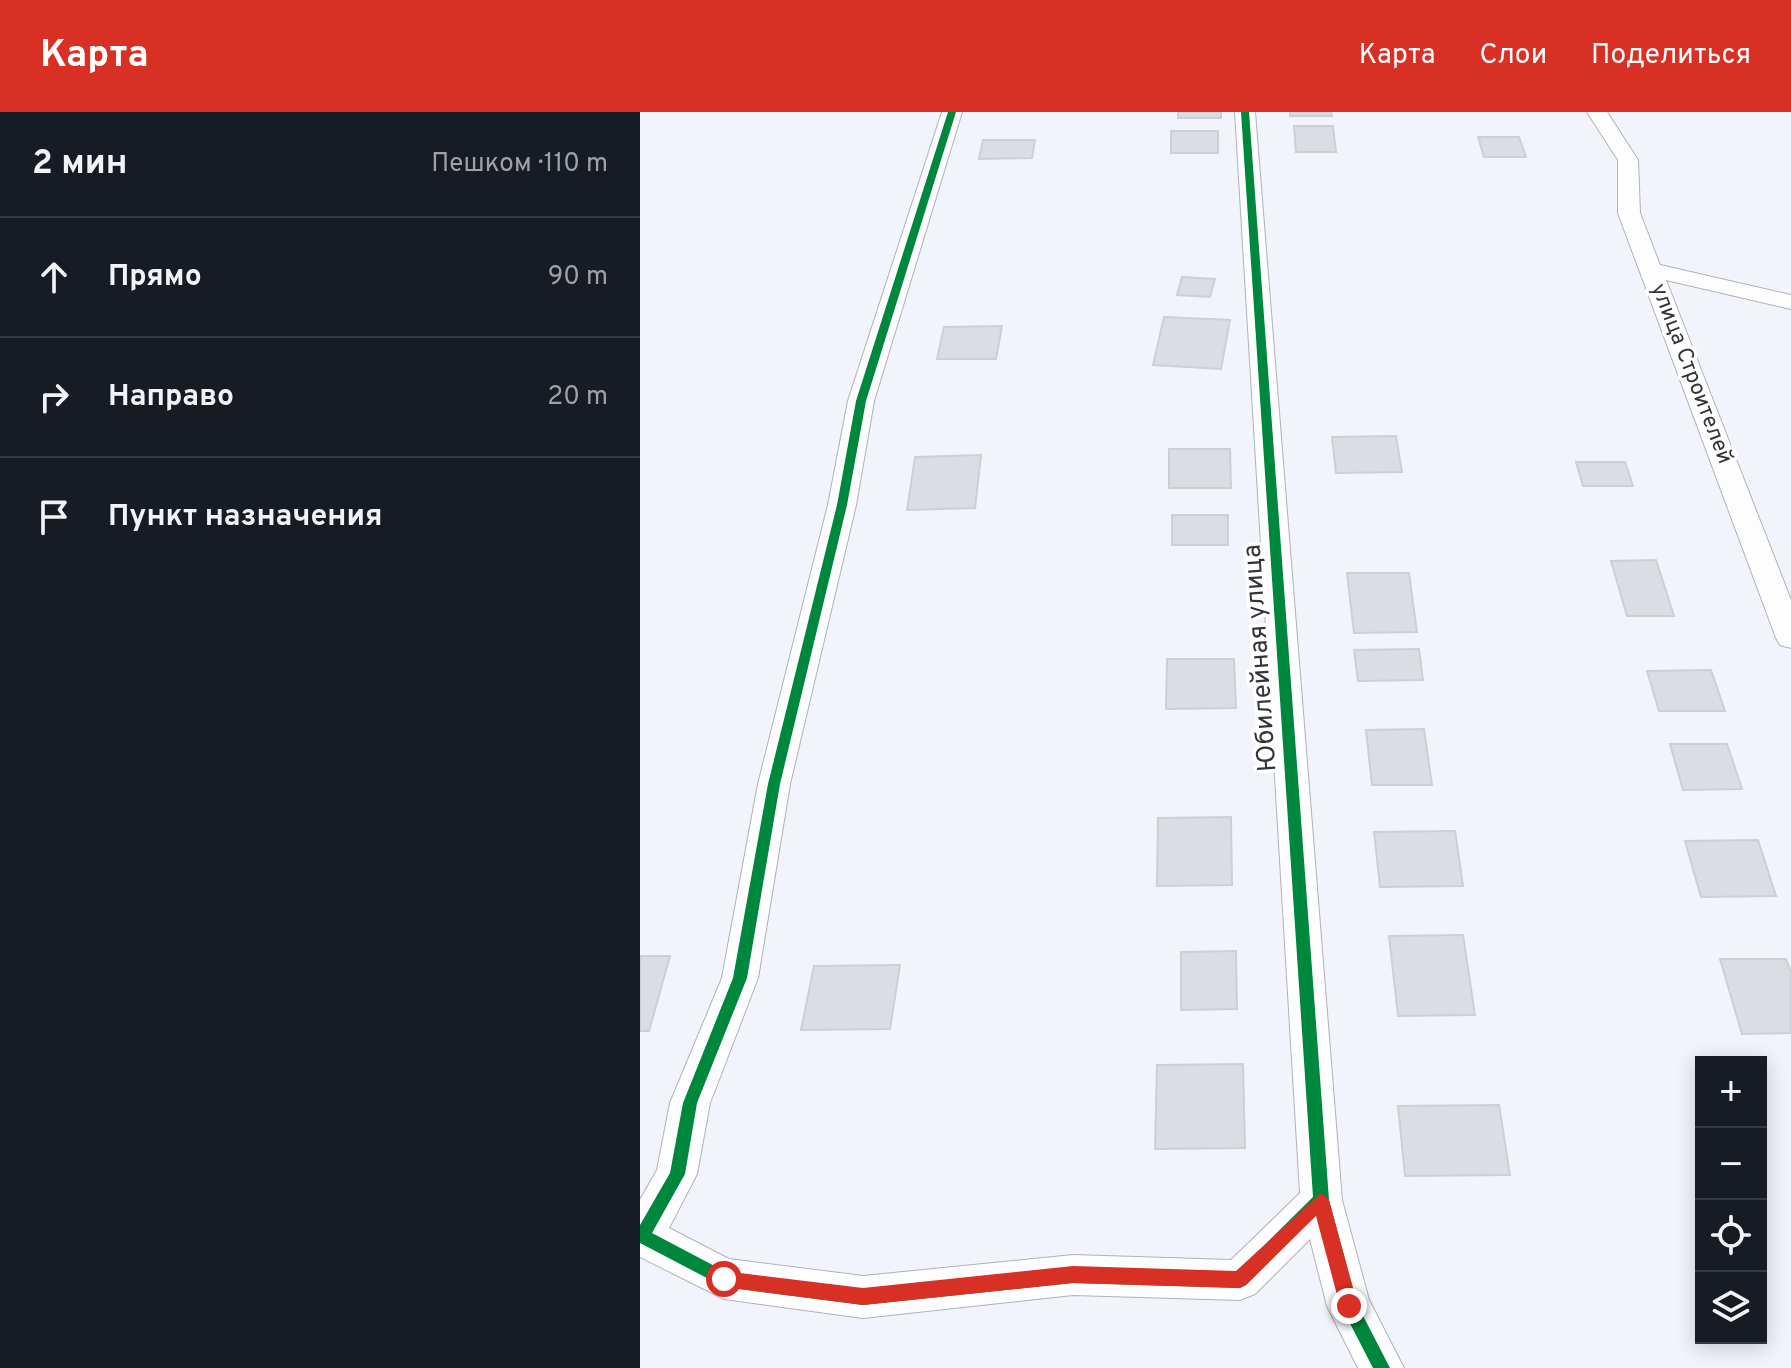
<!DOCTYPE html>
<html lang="ru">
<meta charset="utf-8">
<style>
:root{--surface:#171b24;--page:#242831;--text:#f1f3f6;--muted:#9ea1a6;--line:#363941;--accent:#d93025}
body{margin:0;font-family:Overpass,sans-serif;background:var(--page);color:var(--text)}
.controls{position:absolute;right:24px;bottom:24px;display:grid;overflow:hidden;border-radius:0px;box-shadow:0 4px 20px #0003}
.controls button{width:72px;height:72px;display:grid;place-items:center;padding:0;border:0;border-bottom:2px solid var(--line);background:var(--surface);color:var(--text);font:40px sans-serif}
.stop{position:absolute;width:24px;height:24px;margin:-18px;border:6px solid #d93025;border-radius:50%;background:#fff}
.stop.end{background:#d93025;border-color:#fff;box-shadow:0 2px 8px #0008}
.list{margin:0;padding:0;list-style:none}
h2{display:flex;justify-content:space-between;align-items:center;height:104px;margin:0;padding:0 32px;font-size:34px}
h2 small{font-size:26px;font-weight:400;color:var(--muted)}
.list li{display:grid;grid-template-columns:52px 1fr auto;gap:24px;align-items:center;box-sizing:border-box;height:120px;padding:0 32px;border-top:2px solid var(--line)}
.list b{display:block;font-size:30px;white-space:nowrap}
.list em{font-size:26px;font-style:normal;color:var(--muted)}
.icon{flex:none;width:44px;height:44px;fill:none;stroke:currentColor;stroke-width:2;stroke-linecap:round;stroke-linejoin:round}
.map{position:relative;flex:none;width:1151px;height:1256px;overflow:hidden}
header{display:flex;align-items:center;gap:48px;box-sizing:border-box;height:112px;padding:0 40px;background:var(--accent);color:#fff}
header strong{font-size:38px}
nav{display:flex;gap:44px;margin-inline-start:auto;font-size:28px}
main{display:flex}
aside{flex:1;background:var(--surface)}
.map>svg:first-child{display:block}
.building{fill:#dbdde4;stroke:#cdcfd6;stroke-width:2}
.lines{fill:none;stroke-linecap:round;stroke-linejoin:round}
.street-casing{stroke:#b1b1b8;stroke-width:2}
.street{fill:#fdfdff;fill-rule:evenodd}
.cycleway-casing{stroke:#fff;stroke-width:5}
.cycleway{fill:#00873e;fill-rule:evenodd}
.route{fill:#d93025}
.labels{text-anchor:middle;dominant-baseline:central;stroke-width:7;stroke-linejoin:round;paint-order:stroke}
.far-street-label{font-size:22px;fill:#33333a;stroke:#fff}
.street-label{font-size:26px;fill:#33333a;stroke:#fff}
</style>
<header>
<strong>Карта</strong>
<nav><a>Карта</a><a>Слои</a><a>Поделиться</a></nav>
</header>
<main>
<aside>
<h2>2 мин<small>Пешком · 110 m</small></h2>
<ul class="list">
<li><svg class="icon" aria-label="ahead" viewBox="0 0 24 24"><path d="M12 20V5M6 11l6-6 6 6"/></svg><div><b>Прямо</b></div><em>90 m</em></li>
<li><svg class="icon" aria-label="right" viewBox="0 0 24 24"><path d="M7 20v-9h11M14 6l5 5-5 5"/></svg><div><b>Направо</b></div><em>20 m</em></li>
<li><svg class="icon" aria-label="arrive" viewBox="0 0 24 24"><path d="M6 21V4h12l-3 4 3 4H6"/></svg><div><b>Пункт назначения</b></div></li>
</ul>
</aside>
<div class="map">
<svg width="1151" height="1256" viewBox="0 0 1151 1256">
<rect width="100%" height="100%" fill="#f2f4fc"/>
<path class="building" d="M538,0H581V6H538Z
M650,0H691L692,4H650Z
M654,14H693L696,40H656Z
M531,19H578V41H531Z
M838,25H879L886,45H844Z
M343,28H395L392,46L339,47Z
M542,165L575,167L570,185L537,183Z
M524,205L590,208L581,257L513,253Z
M362,214L356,247H297L304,215Z
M756,324L762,360L696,361L692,325Z
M529,337H590L591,376H529Z
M341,343L335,396L267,398L275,345Z
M936,350H985L993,374H943Z
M532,403H588V433H532Z
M1016,448L1034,504H987L971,449Z
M707,461H769L777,520L714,521Z
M779,537L783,568L718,569L714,538Z
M527,547H594L596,596L526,597Z
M1071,558L1085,599H1019L1007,559Z
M784,617L792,673H732L726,618Z
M1030,632H1087L1102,677L1043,678Z
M591,705L592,773L517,774L518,706Z
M815,719L823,774L740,775L734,720Z
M1118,728L1136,784L1061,785L1045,729Z
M823,823L835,903L758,904L749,824Z
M596,839L597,897L541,898V840Z
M0,844H30L9,919H0Z
M1080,847H1146L1151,861V921L1102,922Z
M260,853L250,917L161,918L174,854Z
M603,952L605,1036L515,1037L517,953Z
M859,993L870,1063L765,1064L758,994Z"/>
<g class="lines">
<defs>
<path id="street" d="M302,0H322L234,289L216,393L150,672L118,866L70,991L57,1062L29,1116L89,1147L223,1164L433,1143L591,1148L660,1081L595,0H615L702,1088L729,1188L764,1256H718L687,1194L670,1127L615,1182L600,1188L433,1183L223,1206L84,1187L0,1145V1088L17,1058L30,991L82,866L118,672L188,393L208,289Z
M947,0H967L998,48L1000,101L1020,153L1151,183V197L1026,168L1151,488V536L1140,533L1136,526L978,101V48Z"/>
</defs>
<use href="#street" class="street-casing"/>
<use href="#street" class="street"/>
<defs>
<path id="cycleway" d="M308,0H316L226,289L207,393L140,672L107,866L57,991L45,1062L12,1121L86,1160L223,1177L433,1155L597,1160L673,1085L601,0H609L689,1088L717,1192L750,1256H733L701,1194L677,1102L606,1173L600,1176L433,1171L223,1193L84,1175L0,1131V1113L30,1061L43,991L93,866L128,672L197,393L216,289Z"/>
</defs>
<use href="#cycleway" class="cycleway-casing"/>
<use href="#cycleway" class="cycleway"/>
</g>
<path class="route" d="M681,1081L689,1088L718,1194L715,1200L709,1202L703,1200L700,1194L676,1104L606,1173L600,1176L433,1171L223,1193L84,1175L78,1173L76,1167L78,1161L84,1159L223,1176L433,1154L596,1159Z"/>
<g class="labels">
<g class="far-street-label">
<text transform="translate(1051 262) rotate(69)">улица Строителей</text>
</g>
<g class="street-label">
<text transform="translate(621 546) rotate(-94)">Юбилейная улица</text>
</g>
</g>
</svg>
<div class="controls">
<button>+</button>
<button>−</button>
<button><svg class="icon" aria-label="locate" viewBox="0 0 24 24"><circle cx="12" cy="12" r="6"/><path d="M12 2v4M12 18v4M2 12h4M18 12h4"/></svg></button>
<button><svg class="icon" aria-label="layers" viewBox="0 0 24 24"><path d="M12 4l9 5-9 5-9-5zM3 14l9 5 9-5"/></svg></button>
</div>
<div class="stop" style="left:84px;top:1167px"></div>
<div class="stop end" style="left:709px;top:1194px"></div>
</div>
</main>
